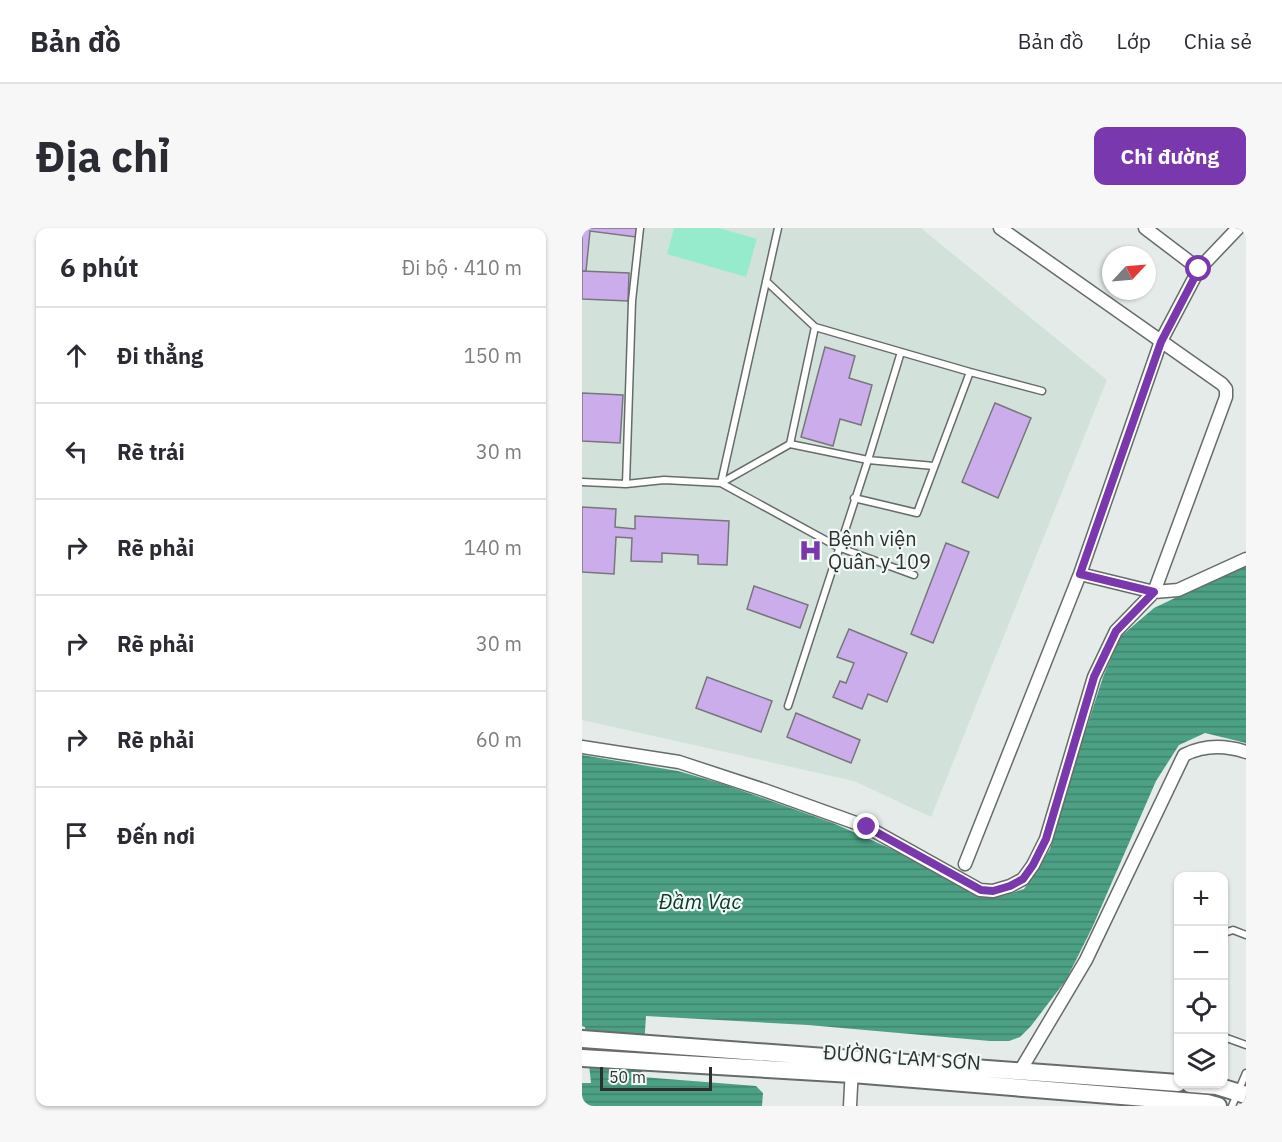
<!DOCTYPE html>
<html lang="vi">
<meta charset="utf-8">
<style>
:root{--surface:#fff;--page:#f7f7f7;--text:#2b2b33;--muted:#7c7c81;--line:#e1e1e2;--accent:#7938ad}
body{margin:0;font-family:"IBM Plex Sans",sans-serif;background:var(--page);color:var(--text)}
.controls{position:absolute;right:18px;bottom:18px;display:grid;overflow:hidden;border-radius:12px;box-shadow:0 2px 4px #0004}
.controls button{width:54px;height:54px;display:grid;place-items:center;padding:0;border:0;border-bottom:2px solid var(--line);background:var(--surface);color:var(--text);font:30px sans-serif}
.compass{position:absolute;left:520px;top:18px;width:54px;height:54px;border-radius:50%;background:var(--surface);box-shadow:0 2px 4px #0004;rotate:64deg}
.scale{position:absolute;left:18px;bottom:15px;width:112px;box-sizing:border-box;padding-left:6px;border:3px solid #2d302f;border-top:0;font-size:16px;line-height:21px;white-space:nowrap;color:#2d302f;-webkit-text-stroke:4px #f1f9f6;paint-order:stroke}
.stop{position:absolute;width:18px;height:18px;margin:-14px;border:4px solid #7938ad;border-radius:50%;background:#fff}
.stop.end{background:#7938ad;border-color:#fff;box-shadow:0 2px 6px #0008}
.list{margin:0;padding:0;list-style:none}
h2{display:flex;justify-content:space-between;align-items:center;height:78px;margin:0;padding:0 24px;font-size:26px}
h2 small{font-size:20px;font-weight:400;color:var(--muted)}
.list li{display:grid;grid-template-columns:39px 1fr auto;gap:18px;align-items:center;box-sizing:border-box;height:96px;padding:0 24px;border-top:2px solid var(--line)}
.list b{display:block;font-size:22px;white-space:nowrap}
.list em{font-size:20px;font-style:normal;color:var(--muted)}
.icon{flex:none;width:33px;height:33px;fill:none;stroke:currentColor;stroke-width:2;stroke-linecap:round;stroke-linejoin:round}
.map{position:relative;flex:none;width:664px;height:878px;overflow:hidden;border-radius:12px}
header{display:flex;align-items:center;gap:36px;box-sizing:border-box;height:84px;padding:0 30px;background:var(--surface);border-bottom:2px solid var(--line)}
header strong{font-size:28px}
nav{display:flex;gap:33px;margin-inline-start:auto;font-size:21px}
.intro{display:flex;align-items:center;justify-content:space-between;box-sizing:border-box;height:144px;padding:0 36px}
h1{margin:0;font-size:42px}
.button{padding:15px 27px;border-radius:12px;background:var(--accent);color:#fff;font-size:21px;font-weight:700}
main{display:flex;gap:36px;padding:0 36px}
aside{flex:1;background:var(--surface);border-radius:12px;box-shadow:0 2px 4px #0004}
.map>svg:first-child{display:block}
.built{fill:#d2e2db}
.pitch{fill:#97ebcd}
.water{fill:url(#water-rules)}
.building{fill:#cbadec;stroke:#78767b;stroke-width:1.5}
.lines{fill:none;stroke-linecap:round;stroke-linejoin:round}
.service-casing{stroke:#666c69;stroke-width:9}
.minor-casing{stroke:#666c69;stroke-width:15}
.secondary-casing{stroke:#666c69;stroke-width:20}
.service{stroke:#fff;stroke-width:6}
.minor{stroke:#fff;stroke-width:12}
.secondary{stroke:#fff;stroke-width:16}
.route{stroke:#7938ad;stroke-width:8}
.labels{text-anchor:middle;dominant-baseline:central;stroke-width:4.5;stroke-linejoin:round;paint-order:stroke}
.poi-label{font-size:20px;fill:#2d302f;stroke:#f1f9f6;text-anchor:start}
.street-label{font-size:20px;fill:#2d302f;stroke:#f1f9f6}
.water-label{font-size:21px;font-style:italic;fill:#0f372b;stroke:#f1f9f6}
</style>
<header>
<strong>Bản đồ</strong>
<nav><a>Bản đồ</a><a>Lớp</a><a>Chia sẻ</a></nav>
</header>
<div class="intro"><h1>Địa chỉ</h1><a class="button">Chỉ đường</a></div>
<main>
<aside>
<h2>6 phút<small>Đi bộ · 410 m</small></h2>
<ul class="list">
<li><svg class="icon" aria-label="ahead" viewBox="0 0 24 24"><path d="M12 20V5M6 11l6-6 6 6"/></svg><div><b>Đi thẳng</b></div><em>150 m</em></li>
<li><svg class="icon" aria-label="left" viewBox="0 0 24 24"><path d="M17 20v-9H6M10 6l-5 5 5 5"/></svg><div><b>Rẽ trái</b></div><em>30 m</em></li>
<li><svg class="icon" aria-label="right" viewBox="0 0 24 24"><path d="M7 20v-9h11M14 6l5 5-5 5"/></svg><div><b>Rẽ phải</b></div><em>140 m</em></li>
<li><svg class="icon" aria-label="right" viewBox="0 0 24 24"><path d="M7 20v-9h11M14 6l5 5-5 5"/></svg><div><b>Rẽ phải</b></div><em>30 m</em></li>
<li><svg class="icon" aria-label="right" viewBox="0 0 24 24"><path d="M7 20v-9h11M14 6l5 5-5 5"/></svg><div><b>Rẽ phải</b></div><em>60 m</em></li>
<li><svg class="icon" aria-label="arrive" viewBox="0 0 24 24"><path d="M6 21V4h12l-3 4 3 4H6"/></svg><div><b>Đến nơi</b></div></li>
</ul>
</aside>
<div class="map">
<svg width="664" height="878" viewBox="0 0 664 878">
<defs>
<pattern id="water-rules" width="6" height="5" patternUnits="userSpaceOnUse" patternTransform="scale(1.5)"><rect width="6" height="5" fill="#4ca185"/><path d="M0 2.5h6" fill="none" stroke="#40846d"/></pattern>
</defs>
<rect width="100%" height="100%" fill="#e4ebe8"/>
<path class="built" d="M0,0H339L525,152L349,589L272,553L0,492Z"/>
<path class="pitch" d="M92,0H137L175,11L164,49L85,26Z"/>
<path class="water" d="M664,336V515L623,505L597,517L574,553L510,700L484,752L449,798L438,809L427,813H408L226,797L64,788L60,849L174,858L181,865L180,878H0V855H9L3,799L0,798V527L96,543L141,556L251,595L314,623L405,668H420L442,661L468,621L497,523L521,449L538,409L572,380Z"/>
<path class="building" d="M0,0H55L54,9L8,3L4,43H0Z
M0,43L47,45L46,73L0,71Z
M243,119L273,128L267,150L290,157L279,197L258,191L251,218L219,209Z
M0,165L41,167L38,215L0,213Z
M413,175L449,190L416,270L380,254Z
M0,279L34,281L33,299L53,301V288L147,293L145,337L116,336V327L80,325V334L49,333L50,310L34,309L32,346L0,344Z
M364,315L387,324L351,415L329,406Z
M172,358L226,377L218,400L165,381Z
M267,401L325,425L305,474L286,466L280,481L251,469L258,453L264,455L272,435L255,429Z
M125,449L190,473L179,504L114,480Z
M214,485L278,512L269,535L205,509Z"/>
<g class="lines">
<defs>
<path id="service" d="M184,53L233,99L388,144L460,163
M208,216L286,232L352,238
M0,254L44,256L82,252L139,255L196,0
M139,255L256,319L332,347
M139,255L208,216L233,99
M44,256L50,73L58,0
M272,270L335,285L388,144
M206,478L286,232L319,124
M642,705L651,702L664,707
M642,809L664,817
M650,878L664,845"/>
<path id="minor" d="M563,0L617,41
M498,346L572,364L596,362L664,331
M0,519L97,534L182,562L285,599L398,662L411,663L428,658L441,651L451,637L464,611L512,449L534,403L572,364L644,169V161L640,156L418,0
M383,636L498,346L579,113L617,41L656,0
M438,843L504,732L602,527C622,517 643,517 664,524
M268,878L270,839"/>
<path id="secondary" d="M0,811L596,855
M0,830L270,846L625,875L636,878
M608,856L635,858L664,867"/>
</defs>
<use href="#service" class="service-casing"/>
<use href="#minor" class="minor-casing"/>
<use href="#secondary" class="secondary-casing"/>
<use href="#service" class="service"/>
<use href="#minor" class="minor"/>
<use href="#secondary" class="secondary"/>
</g>
<g class="lines">
<path class="route" d="M285,599L399,662L411,663L428,658L441,651L451,637L464,611L512,449L534,403L572,364L498,346L579,114L617,41"/>
</g>
<defs>
<symbol id="hospital-bare" viewBox="-9 -9 18 18"><path d="M-5-5h3v3.5h4V-5h3V5h-3V1.5h-4V5h-3Z" fill="#7938ad" stroke="#f1f9f6" stroke-width="2.5" paint-order="stroke"/></symbol>
</defs>
<g fill-rule="evenodd">
<use href="#hospital-bare" x="212" y="306" width="33" height="33"/>
</g>
<g class="labels">
<g class="poi-label">
<text x="246" y="310">Bệnh viện<tspan x="246" dy="23">Quân y 109</tspan></text>
</g>
<g class="street-label">
<text transform="translate(320 829) rotate(4)">ĐƯỜNG LAM SƠN</text>
</g>
<g class="water-label">
<text x="118" y="673">Đầm Vạc</text>
</g>
</g>
</svg>
<div class="controls">
<button>+</button>
<button>−</button>
<button><svg class="icon" aria-label="locate" viewBox="0 0 24 24"><circle cx="12" cy="12" r="6"/><path d="M12 2v4M12 18v4M2 12h4M18 12h4"/></svg></button>
<button><svg class="icon" aria-label="layers" viewBox="0 0 24 24"><path d="M12 4l9 5-9 5-9-5zM3 14l9 5 9-5"/></svg></button>
</div>
<svg class="compass" viewBox="-18 -18 36 36"><path d="M0-13l5 13h-10z" fill="#e53935"/><path d="M0 13l5-13h-10z" fill="#7c7c81"/></svg>
<div class="scale">50 m</div>
<div class="stop" style="left:617px;top:41px"></div>
<div class="stop end" style="left:285px;top:599px"></div>
</div>
</main>
